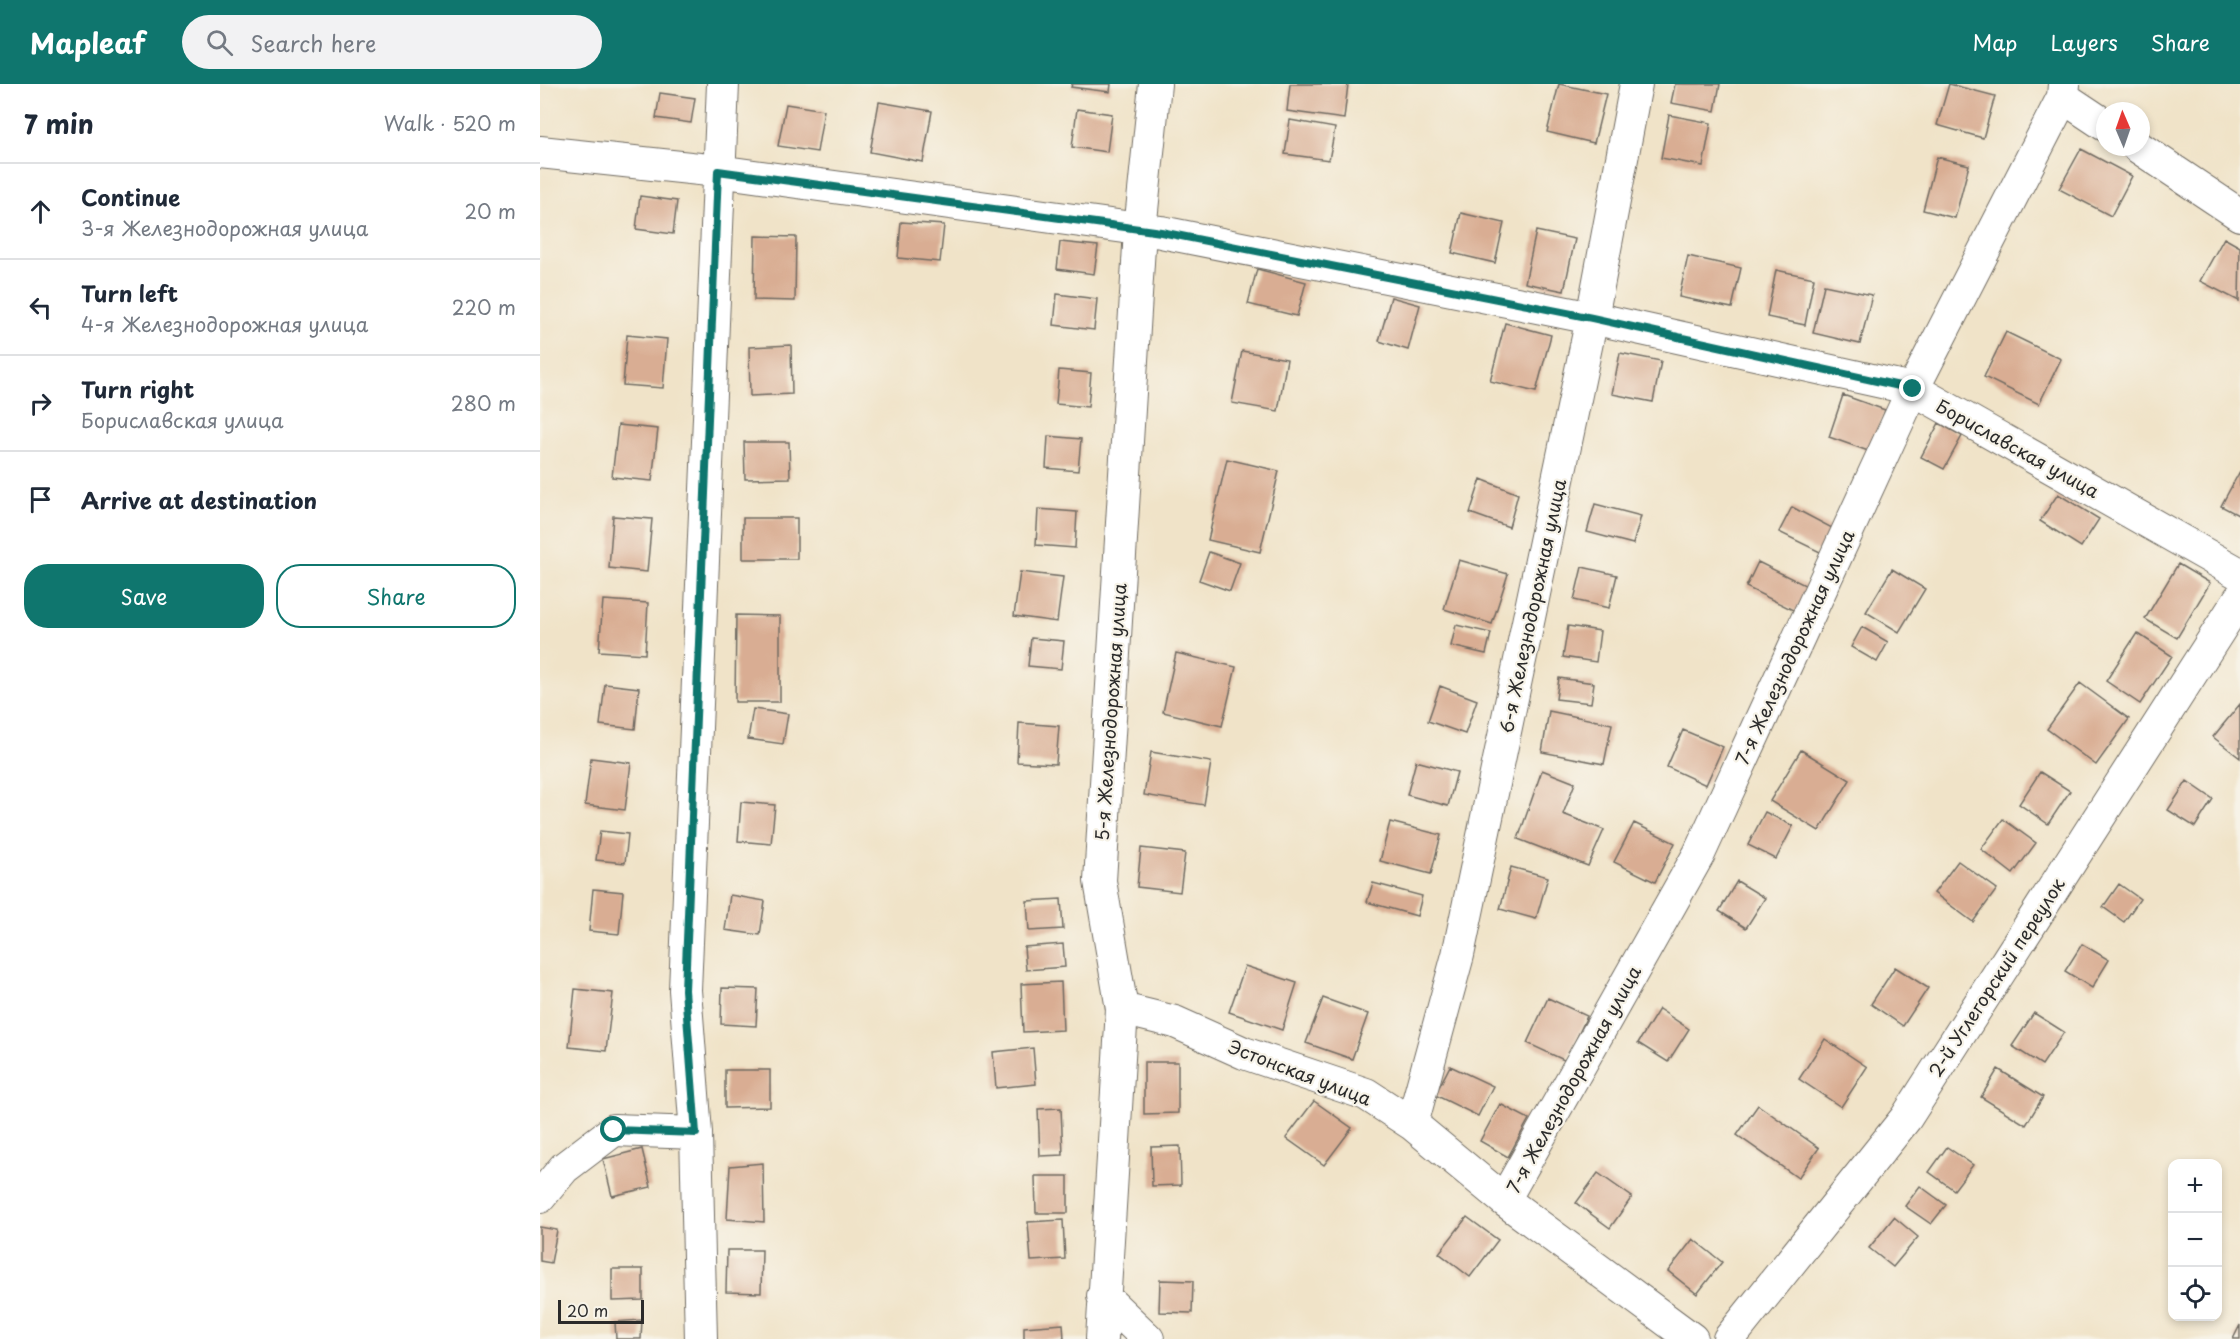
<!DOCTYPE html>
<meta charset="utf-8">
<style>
:root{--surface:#fff;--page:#f2f2f3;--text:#1f2937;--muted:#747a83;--line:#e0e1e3;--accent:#0f766e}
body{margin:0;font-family:"Playpen Sans",sans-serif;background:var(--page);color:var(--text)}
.controls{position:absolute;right:18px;bottom:18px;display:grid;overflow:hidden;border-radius:12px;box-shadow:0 3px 9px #0003}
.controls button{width:54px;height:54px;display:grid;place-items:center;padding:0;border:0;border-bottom:2px solid var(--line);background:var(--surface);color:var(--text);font:30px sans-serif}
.compass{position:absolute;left:1556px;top:18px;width:54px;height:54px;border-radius:50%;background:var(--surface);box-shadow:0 3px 9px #0003;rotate:358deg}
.scale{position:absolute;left:18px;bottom:15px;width:86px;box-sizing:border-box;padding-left:6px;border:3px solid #2b2b2b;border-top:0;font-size:16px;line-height:21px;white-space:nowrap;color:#2b2b2b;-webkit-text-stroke:4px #f7f3e8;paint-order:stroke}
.stop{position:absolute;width:18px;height:18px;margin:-14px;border:4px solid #0f766e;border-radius:50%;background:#fff}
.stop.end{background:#0f766e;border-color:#fff;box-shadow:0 2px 6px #0008}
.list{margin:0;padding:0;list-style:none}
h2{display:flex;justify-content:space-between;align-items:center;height:78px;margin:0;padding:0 24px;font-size:26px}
h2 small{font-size:20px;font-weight:400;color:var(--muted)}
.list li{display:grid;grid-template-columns:39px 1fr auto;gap:18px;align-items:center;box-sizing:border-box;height:96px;padding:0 24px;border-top:2px solid var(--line)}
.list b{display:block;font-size:22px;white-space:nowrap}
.list p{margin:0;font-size:20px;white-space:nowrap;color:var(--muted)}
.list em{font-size:20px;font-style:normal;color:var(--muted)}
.actions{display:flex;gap:12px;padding:18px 24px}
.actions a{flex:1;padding:14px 0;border:2px solid var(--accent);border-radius:24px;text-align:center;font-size:21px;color:var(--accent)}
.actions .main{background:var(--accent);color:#fff}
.icon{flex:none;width:33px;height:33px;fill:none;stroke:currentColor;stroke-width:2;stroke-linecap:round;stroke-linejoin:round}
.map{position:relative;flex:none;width:1700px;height:1255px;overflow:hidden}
header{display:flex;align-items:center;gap:36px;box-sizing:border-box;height:84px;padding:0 30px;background:var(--accent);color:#fff}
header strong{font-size:28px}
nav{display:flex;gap:33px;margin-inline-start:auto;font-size:21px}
.search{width:420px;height:54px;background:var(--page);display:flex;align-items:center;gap:15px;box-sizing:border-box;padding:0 21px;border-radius:33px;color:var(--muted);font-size:22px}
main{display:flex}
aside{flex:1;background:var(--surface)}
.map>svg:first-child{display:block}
.building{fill:#d9ad93}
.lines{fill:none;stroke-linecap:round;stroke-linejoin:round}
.minor-casing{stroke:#706b62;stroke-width:34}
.minor{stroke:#fff;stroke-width:32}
.route{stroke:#0f766e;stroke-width:8}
.labels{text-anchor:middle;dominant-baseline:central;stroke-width:4.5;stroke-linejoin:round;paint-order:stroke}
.street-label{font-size:18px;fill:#2b2b2b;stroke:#f7f3e8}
</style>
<header>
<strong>Mapleaf</strong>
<div class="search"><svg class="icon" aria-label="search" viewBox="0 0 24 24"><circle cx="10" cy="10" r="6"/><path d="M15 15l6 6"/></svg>Search here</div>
<nav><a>Map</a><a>Layers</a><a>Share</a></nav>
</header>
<main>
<aside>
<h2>7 min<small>Walk · 520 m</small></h2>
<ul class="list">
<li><svg class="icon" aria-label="ahead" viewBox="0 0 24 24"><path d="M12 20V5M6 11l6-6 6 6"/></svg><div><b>Continue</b><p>3-я Железнодорожная улица</p></div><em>20 m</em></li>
<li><svg class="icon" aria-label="left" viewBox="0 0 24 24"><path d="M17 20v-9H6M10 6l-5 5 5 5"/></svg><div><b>Turn left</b><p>4-я Железнодорожная улица</p></div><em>220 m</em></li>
<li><svg class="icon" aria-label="right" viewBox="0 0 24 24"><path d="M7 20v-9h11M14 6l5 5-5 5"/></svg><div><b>Turn right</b><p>Бориславская улица</p></div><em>280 m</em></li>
<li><svg class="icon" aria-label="arrive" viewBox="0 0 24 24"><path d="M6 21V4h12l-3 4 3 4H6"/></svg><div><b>Arrive at destination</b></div></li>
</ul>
<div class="actions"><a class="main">Save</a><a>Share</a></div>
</aside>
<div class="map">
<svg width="1700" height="1255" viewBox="0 0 1700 1255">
<rect width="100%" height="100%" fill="#f7f3e8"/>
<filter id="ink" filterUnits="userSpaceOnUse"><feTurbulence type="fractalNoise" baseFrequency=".0167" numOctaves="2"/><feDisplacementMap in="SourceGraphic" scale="12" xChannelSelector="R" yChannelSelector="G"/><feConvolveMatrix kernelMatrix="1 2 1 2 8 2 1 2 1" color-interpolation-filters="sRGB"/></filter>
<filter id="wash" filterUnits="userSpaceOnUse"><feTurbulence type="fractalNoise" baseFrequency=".008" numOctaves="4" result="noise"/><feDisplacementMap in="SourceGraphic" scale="24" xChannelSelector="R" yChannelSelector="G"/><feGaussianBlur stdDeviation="1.35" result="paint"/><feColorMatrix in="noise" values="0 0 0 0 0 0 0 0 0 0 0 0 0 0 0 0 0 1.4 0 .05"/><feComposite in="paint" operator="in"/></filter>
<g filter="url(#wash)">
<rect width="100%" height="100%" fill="#f0e3c8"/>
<g id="blocks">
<path class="building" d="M532,0H571L570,8L531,3Z
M750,0H808L804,35L747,27Z
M1019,0L1066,10L1054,59L1007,48Z
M1135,0H1180L1175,27L1131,19Z
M1409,0L1455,12L1443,54L1397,41Z
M120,9L155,14L151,39L116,34Z
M339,18L392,27L383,78L330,68Z
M246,20L284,26L277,68L238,62Z
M537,25L572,30L567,68L532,63Z
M1129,31L1171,39L1163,82L1121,74Z
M750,36L795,44L789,76L745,70Z
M1541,65L1592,92L1571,132L1519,105Z
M1397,73L1429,81L1415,134L1383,126Z
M100,112L137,117L133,150L96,145Z
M921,129L964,139L955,179L912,169Z
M361,138L404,141L400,178L358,174Z
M996,147L1035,155L1024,207L985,199Z
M215,152L256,153L255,217L214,216Z
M1684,154L1700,163L1699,217L1660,197Z
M520,158L558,162L554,190L517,185Z
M1148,172L1201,184L1192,224L1139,213Z
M717,185L766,198L757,232L708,220Z
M1236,186L1274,194L1265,241L1227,233Z
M1284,201L1332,211L1320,260L1273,249Z
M517,210L557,215L554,246L514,241Z
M851,213L880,221L868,266L839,257Z
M965,239L1011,251L996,308L950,297Z
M1466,248L1521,275L1499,320L1444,293Z
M87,251L127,255L123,304L83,301Z
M251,261L252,310L210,312L209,263Z
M702,267L747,275L738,327L692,319Z
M1080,269L1121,277L1113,318L1072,310Z
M519,286L551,289L548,323L516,320Z
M1303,311L1345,326L1331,368L1289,353Z
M1399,339L1422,352L1404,385L1381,373Z
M78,341L118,345L112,397L72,393Z
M508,352L541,355L538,387L506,384Z
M204,358H249L250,394L205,395Z
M687,375L739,387L720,468L668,456Z
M1700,387V432L1681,422Z
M941,395L978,410L969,443L930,429Z
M1518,410L1559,435L1541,463L1500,437Z
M1055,420L1101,432L1093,460L1047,448Z
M1252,423L1294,445L1282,469L1239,448Z
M498,425L537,428L535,464L496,461Z
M73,432L112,435L107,488L69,484Z
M203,434H257V475H203Z
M669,468L700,479L690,507L659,496Z
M919,476L968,490L952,540L904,525Z
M1218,478L1269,503L1257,528L1206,503Z
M1638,480L1670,499L1637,554L1605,535Z
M1042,483L1077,491L1069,524L1034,516Z
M1352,485L1385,505L1359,548L1326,528Z
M480,488L523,493L517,538L474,532Z
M63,516L108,519L105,570L59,567Z
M196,531L240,532V618H195Z
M916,541L951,549L946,570L911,562Z
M1028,542L1060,547L1056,578L1023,573Z
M1322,543L1348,558L1337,578L1311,563Z
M1597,549L1632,572L1600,620L1566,597Z
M491,554L524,557L521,585L488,582Z
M636,569L696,583L682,642L623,628Z
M1019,594L1054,599L1051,619L1016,615Z
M1540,599L1589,635L1556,681L1507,645Z
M65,600L99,604L95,645L60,641Z
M900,602L937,616L925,650L888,637Z
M1700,620V674L1673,653Z
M213,625L248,630L243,660L208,655Z
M1009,627L1072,640L1064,680L1002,668Z
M479,639L519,642L516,680L477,678Z
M1143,646L1183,663L1166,701L1127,683Z
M1261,666L1310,696L1279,747L1230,717Z
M611,668L671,678L664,721L604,711Z
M51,674L91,679L85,726L45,721Z
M876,677L917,688L908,722L867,711Z
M1002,686L1035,699L1023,730L1064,746L1048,782L978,755Z
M1500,688L1530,707L1508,740L1479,720Z
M1647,697L1673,715L1655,743L1628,726Z
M201,718L235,721L231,760L198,757Z
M1225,728L1253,742L1236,775L1208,761Z
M1463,735L1496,759L1473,790L1441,765Z
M850,738L901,751L891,790L840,777Z
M1094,739L1135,759L1115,798L1074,778Z
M60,747L88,750L85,779L56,776Z
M601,764L645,769L640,808L597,803Z
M1418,777L1457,805L1433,838L1394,809Z
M971,783L1008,793L996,835L960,825Z
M1197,797L1225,814L1206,844L1179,827Z
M833,799L882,812L877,832L827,818Z
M1579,800L1600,815L1584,838L1563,823Z
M53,805L83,808L79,850L49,847Z
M190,811L225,817L220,851L185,846Z
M521,815L523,845L489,847L487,817Z
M523,860L525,883L486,886L484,863Z
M1542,860L1569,876L1552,904L1525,887Z
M705,882L757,899L742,946L689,928Z
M1355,883L1388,904L1363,942L1331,920Z
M521,898L523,946L483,948L481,900Z
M182,904L218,905L216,942L181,940Z
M35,905L73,909L66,967L29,963Z
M783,914L828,930L812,975L766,959Z
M1008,914L1047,932L1026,977L987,959Z
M1119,925L1149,945L1128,978L1098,959Z
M1494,929L1524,948L1502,981L1472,962Z
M1285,955L1327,983L1301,1023L1259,995Z
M493,964L496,1000L456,1004L453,968Z
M604,978H638V1029L604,1030Z
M910,982L953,1002L938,1032L895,1011Z
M1458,985L1503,1013L1486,1041L1441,1013Z
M185,986H230V1023L185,1024Z
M774,1017L812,1044L784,1081L746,1054Z
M960,1020L989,1035L968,1073L940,1057Z
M1218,1021L1279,1064L1258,1094L1197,1051Z
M521,1024L523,1071L500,1072L498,1025Z
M640,1062L641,1101L612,1102L611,1063Z
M1407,1063L1433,1081L1414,1106L1389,1088Z
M102,1065L111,1103L72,1112L63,1075Z
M223,1079L224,1138L187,1135L190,1082Z
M1058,1089L1092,1113L1070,1144L1036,1119Z
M495,1092H528V1129H496Z
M1380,1102L1406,1121L1391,1140L1365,1122Z
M927,1133L958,1156L930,1193L899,1169Z
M1354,1133L1378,1153L1353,1183L1329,1164Z
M523,1136L525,1175L491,1177L488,1138Z
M0,1143L17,1146L11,1179L0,1177Z
M1153,1155L1182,1178L1157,1210L1128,1187Z
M187,1166H222L221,1209L186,1208Z
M72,1185H103V1216L72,1217Z
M620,1196L653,1197L652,1229L619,1228Z
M102,1236L101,1255H76L75,1238Z
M523,1240L524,1255H484V1243Z
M1700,1241V1255H1693Z"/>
</g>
</g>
<g filter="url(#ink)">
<use href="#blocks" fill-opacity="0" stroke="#706b62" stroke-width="1.5"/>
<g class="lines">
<defs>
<path id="minor" d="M1523,13L1565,41
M1598,63L1700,131
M0,68L178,87L621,148L1052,234L1373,305L1700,490
M582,925L635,938L704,969L826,1010L872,1040L964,1116L1152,1255
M872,1040L918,871L1052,234L1096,0
M0,1113L24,1084L74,1046L156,1049
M964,1116L1159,770L1373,305L1523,13L1524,0
M563,1212L608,1255
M161,1255L156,1049L145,906L183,0
M562,1255L582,925L560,797L600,146L615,0
M1189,1255L1366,1034L1700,514"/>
</defs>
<use href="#minor" class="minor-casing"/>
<use href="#minor" class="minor"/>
</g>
</g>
<g class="lines" filter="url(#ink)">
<path class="route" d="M74,1046L156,1049L145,906L178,87L621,148L1052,234L1373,305"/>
</g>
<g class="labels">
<g class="street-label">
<text transform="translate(1478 364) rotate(29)">Бориславская улица</text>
<text transform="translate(992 522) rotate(-78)">6-я Железнодорожная улица</text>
<text transform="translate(1254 563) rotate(-65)">7-я Железнодорожная улица</text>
<text transform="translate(570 628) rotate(-86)">5-я Железнодорожная улица</text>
<text transform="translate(1456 893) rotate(-57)">2-й Углегорский переулок</text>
<text transform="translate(760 988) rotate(21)">Эстонская улица</text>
<text transform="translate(1033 995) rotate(-61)">7-я Железнодорожная улица</text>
</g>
</g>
</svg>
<div class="controls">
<button>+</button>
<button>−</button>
<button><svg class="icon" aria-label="locate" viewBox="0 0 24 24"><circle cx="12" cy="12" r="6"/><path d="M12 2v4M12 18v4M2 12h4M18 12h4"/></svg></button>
</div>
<svg class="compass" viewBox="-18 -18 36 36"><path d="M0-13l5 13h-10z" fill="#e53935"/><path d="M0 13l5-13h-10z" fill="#747a83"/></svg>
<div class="scale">20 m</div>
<div class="stop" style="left:74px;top:1046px"></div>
<div class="stop end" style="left:1373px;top:305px"></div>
</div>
</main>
